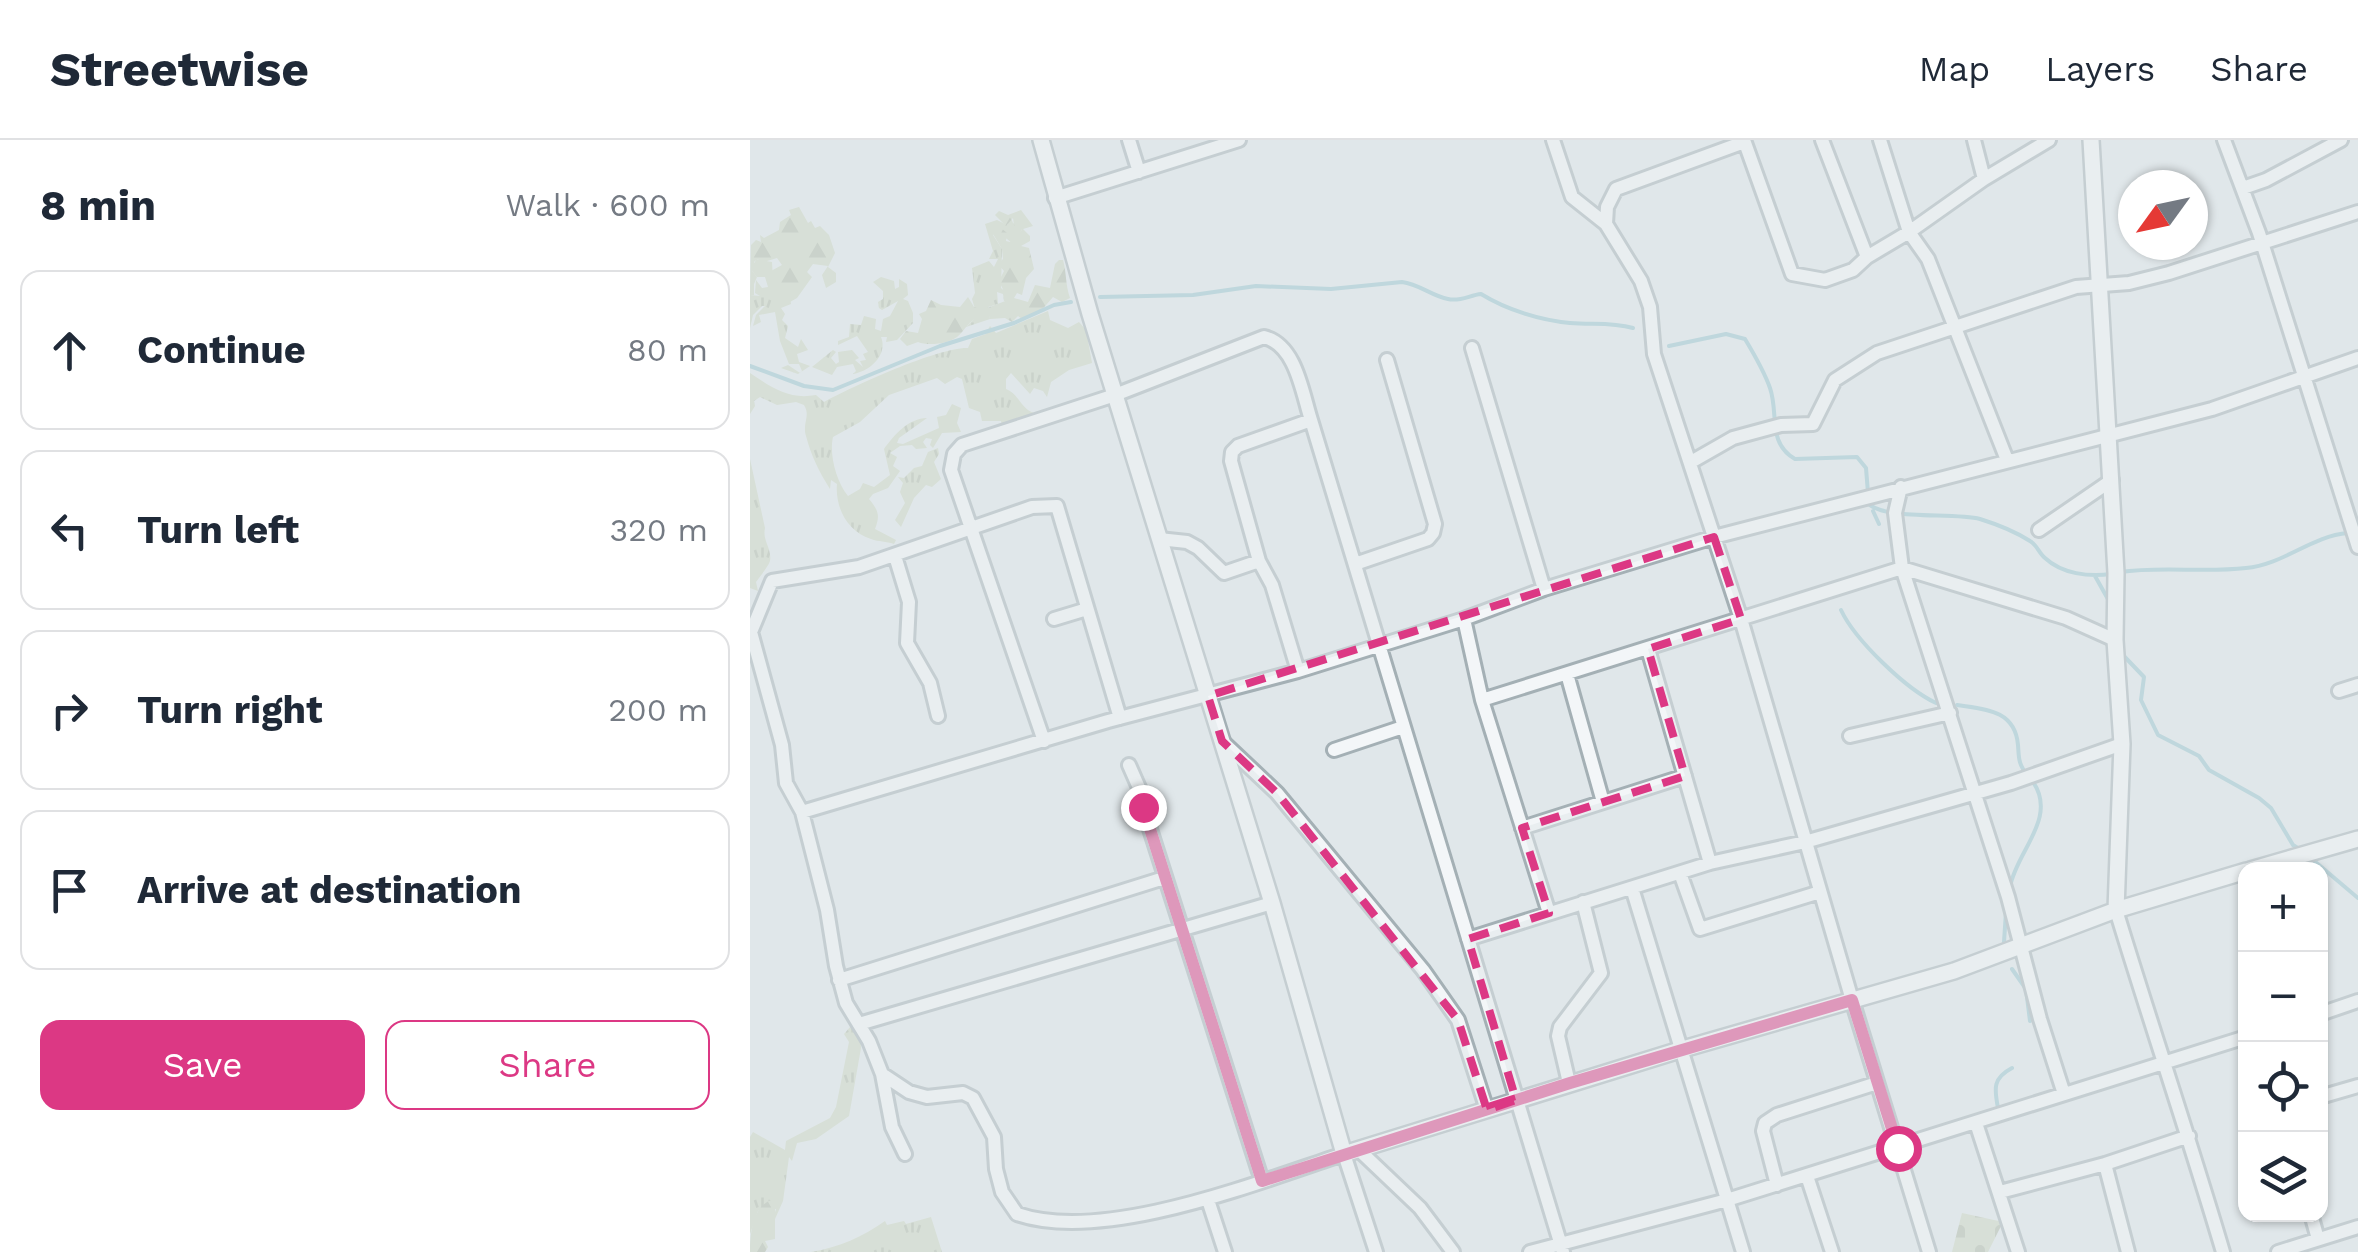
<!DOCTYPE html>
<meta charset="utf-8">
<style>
:root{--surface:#fff;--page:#f6f6f7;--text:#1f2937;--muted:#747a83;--line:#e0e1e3;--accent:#dc3884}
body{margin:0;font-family:"Work Sans",sans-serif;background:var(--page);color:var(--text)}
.controls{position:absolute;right:30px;bottom:30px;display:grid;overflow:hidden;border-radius:20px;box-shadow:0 2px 8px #0004}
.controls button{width:90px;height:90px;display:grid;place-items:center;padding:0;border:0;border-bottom:2px solid var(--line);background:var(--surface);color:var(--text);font:50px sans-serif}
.compass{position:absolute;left:1368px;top:30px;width:90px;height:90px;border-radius:50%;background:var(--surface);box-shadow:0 2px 8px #0004;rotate:237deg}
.stop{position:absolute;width:30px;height:30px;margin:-22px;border:8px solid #dc3884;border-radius:50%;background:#fff}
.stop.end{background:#dc3884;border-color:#fff;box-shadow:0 2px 10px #0008}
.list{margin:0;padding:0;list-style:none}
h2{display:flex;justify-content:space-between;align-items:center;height:130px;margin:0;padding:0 40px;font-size:42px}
h2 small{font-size:32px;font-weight:400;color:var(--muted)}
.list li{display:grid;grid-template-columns:65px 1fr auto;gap:30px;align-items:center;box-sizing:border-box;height:160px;margin:0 20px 20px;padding:0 20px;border:2px solid var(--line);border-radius:20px}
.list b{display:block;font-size:38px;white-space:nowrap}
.list em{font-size:32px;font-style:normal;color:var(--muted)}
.actions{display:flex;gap:20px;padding:30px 40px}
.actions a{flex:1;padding:22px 0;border:2px solid var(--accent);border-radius:20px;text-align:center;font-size:35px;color:var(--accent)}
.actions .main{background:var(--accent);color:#fff}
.icon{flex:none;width:55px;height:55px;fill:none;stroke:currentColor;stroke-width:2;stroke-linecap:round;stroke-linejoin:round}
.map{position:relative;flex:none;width:1608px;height:1112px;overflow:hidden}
header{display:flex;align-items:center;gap:60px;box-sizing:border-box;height:140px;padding:0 50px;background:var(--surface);border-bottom:2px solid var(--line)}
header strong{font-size:48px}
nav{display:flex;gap:55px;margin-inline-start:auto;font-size:35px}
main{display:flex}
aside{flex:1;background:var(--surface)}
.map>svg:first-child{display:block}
.grass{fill:url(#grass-tufts)}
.forest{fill:url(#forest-firs)}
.cemetery{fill:url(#cemetery-stones)}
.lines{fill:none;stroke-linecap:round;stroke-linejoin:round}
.stream{stroke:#97c3ce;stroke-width:4}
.minor-casing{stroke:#a4b0b5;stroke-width:18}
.tertiary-casing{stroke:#a4b0b5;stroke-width:20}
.minor{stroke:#f3f6f8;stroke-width:12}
.tertiary{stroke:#f3f6f8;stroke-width:15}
.route{stroke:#dc3884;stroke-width:12}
.marked{fill:none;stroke:#dc3884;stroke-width:8;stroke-dasharray:20 12;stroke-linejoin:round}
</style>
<header>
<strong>Streetwise</strong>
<nav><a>Map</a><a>Layers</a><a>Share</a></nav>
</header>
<main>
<aside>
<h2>8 min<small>Walk · 600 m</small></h2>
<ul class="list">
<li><svg class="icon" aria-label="ahead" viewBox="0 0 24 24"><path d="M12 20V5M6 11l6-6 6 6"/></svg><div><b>Continue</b></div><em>80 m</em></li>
<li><svg class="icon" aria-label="left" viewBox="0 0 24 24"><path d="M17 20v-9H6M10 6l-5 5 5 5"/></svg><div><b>Turn left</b></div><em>320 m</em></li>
<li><svg class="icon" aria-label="right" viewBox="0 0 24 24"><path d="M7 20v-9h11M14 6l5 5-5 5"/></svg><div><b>Turn right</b></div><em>200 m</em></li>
<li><svg class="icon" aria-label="arrive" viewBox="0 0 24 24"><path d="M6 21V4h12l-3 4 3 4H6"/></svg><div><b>Arrive at destination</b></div></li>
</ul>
<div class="actions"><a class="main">Save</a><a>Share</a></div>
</aside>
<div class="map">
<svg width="1608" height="1112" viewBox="0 0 1608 1112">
<defs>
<pattern id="grass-tufts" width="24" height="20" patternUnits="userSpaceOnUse" patternTransform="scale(2.5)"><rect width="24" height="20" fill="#ccd5c0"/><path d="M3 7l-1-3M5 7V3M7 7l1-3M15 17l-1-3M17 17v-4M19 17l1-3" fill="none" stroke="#afb8a6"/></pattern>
<pattern id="forest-firs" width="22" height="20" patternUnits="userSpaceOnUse" patternTransform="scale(2.5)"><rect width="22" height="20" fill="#ccd5c0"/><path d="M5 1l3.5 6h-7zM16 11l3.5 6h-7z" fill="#afb8a6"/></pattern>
<pattern id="cemetery-stones" width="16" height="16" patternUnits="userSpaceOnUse" patternTransform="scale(2.5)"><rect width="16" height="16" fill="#ccd5c0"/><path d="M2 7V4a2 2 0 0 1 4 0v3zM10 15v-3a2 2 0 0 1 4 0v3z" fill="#afb8a6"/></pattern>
</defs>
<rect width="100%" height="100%" fill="#e0e7ea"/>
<path class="grass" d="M261,78L263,83L272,90L262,103L247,91L243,95L252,109L251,148L264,159L261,162L254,161L253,154L247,152L248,164L238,167L240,179L216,187L227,176L222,159L225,153L222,128L239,121L244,127L248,119H239L243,111L235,84L247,80L257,85Z
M6,119L22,122L23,141L38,144L41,164L31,168L35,174L32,180L38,186L35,198L48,207L51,199L58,210L47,214L49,222L60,226L48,234L31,228L38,225L50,233L52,231L49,224H39L30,201L25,172L9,175L11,182L3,186L6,175L15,166H12L3,175L0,188V155L10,156L5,153L6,140L12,148L18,147L15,137H7L2,131Z
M131,137L144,141L145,149L149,147V139L157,144L158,155L153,159L158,161L163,173V183L147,200L136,202L137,197H131C138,214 121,231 103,234L106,231L103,224L87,227L82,235L62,227L83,210L86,212L81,218L86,224L89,222L88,212L102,210L109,218L105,220L113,227L110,221L116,220L113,214L118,212L107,196L88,205V201L99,197L100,184L111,185L114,176L126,179L125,189L131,191L133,179L140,176L148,161L132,170L129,168L128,162L133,159V151L123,142Z
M298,171L300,180L318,188L329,182L336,190L342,223L319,230L301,242L297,257L293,251L284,248L280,254L261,233L256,239V249C268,253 271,269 284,273L280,278L252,286L251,281H232L230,272L219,268L212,239L207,237L195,244L187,238L139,255L110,282L83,297C79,314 86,341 98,356L110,349L113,343L124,347L140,335L134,309C144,295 159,278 177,278L149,298L147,303L153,304L189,288L187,277L196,275L202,264L211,268L207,283L211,292L192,293L183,308L180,305L182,299L176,298L173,302L177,308L166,309L162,305L150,306L140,313L147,317L143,326L150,331L138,348L123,354L119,359C129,371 130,376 125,389L146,400L144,404C136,401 129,402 121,399C96,391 85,366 87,344L81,340L80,349C69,332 61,315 56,296C52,283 61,276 54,265L46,262L27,265L10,257L4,261L5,266L0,274V233C22,248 39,260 66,255L74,262C103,246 189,207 218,208L222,199L236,194L240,186L246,193Z
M0,297V319L15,388C12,401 22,408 20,421C18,427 10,436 6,442L8,451L0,448Z
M188,308L189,314L184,322L191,339L182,347L176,345L164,358L151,387L145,380L155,363L150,352L153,343L148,337L154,338L164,328L172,326L178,312Z
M101,886L111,901V908L99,976L66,999L47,1003L42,1021L39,1017L33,1061L25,1079H23L26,1069L15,1067L8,1071L0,1094V997L3,992L35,1010L36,1001L80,978L86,967L99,902L94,894Z
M181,1077L192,1112H61C90,1107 112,1097 135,1081L137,1085L154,1081L156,1084Z"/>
<path class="forest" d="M49,67L58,83L61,81L65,88L70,86L79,95L85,113L78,127L86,133V142L76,148L72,135L78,126L63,124L57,132L62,137L47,158L40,162L36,155L38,144H24L18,138L21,131L32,125L27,118L14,122L7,119L4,122L7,126L2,131L7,137L4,144V155H0L1,105L6,100L11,102L10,95L14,98L29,90L30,82L41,75L39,70Z
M271,70L283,86L273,89L280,96V101L271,106L279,108L284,129L276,138L272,155L267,153L264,158L278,162L285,145L300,148L305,124L309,120H313C317,135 315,143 320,158L312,162L303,157L290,172L272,179L268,176L262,182L255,178L240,179L237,168L258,160L249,141L254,131L248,124L253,119L252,109L243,94L250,87L257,93L256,101L260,102L272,90L264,85L263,78L256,86L245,75L249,71L258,75Z
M218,157L224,167L230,169L231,176C218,180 215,191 207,197C198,204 178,206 168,202L157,206L150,199L156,191L168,193L172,179L169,174L176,171L181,160L191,165L210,167Z
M25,1059V1099L15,1101L18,1107L15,1112H0C0,1090 4,1063 25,1059Z"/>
<path class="cemetery" d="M1212,1073L1253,1082L1238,1112H1202Z"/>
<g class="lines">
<path class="stream" d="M350,157L443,155L506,146L581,149L652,142C669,144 682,156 698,159C710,162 720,155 731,154C757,170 790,180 820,183C842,185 861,182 883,188
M919,206L976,194L995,199C1004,214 1014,231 1020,248C1029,274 1017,303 1045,319L1107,317L1116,328L1118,353
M0,226L54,246L83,250L190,206L264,183L304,165L321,162
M1117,362C1131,381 1203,372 1230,379C1246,384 1266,392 1280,401C1287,405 1289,413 1295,418C1312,434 1339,437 1361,434
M1123,371L1129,384
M1370,432C1412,426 1454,433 1496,428C1533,425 1561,396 1598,393
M1345,436L1359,461
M1091,470C1105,500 1156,549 1186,563
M1371,513L1394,537L1391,560L1408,595L1449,616L1459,630L1509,658L1521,668L1543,705L1551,710
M1207,565C1233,569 1265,569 1268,605C1269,618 1268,623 1277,635
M1562,719L1608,758
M1260,747C1266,712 1308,678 1283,642
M1254,802L1256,772
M1262,829L1276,849L1280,881
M1248,968C1244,948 1243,938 1262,928"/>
<defs>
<path id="minor" d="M379,0L389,32
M803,0L822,57L856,84L891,141L900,167L904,214L991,479L1102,860L1179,1112
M994,0L1042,134L1075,140L1103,130L1117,117L1159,92L1234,39L1299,0
M1072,0L1117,117
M1130,0L1159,92L1178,119L1257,320
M1224,0L1234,39
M1474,0L1509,93L1608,407
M1493,48L1516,40L1591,0
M305,58L489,0
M856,84L857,67L866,49L994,2
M722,208L794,449
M941,322L983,298L1031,285L1063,284L1085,240L1127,213L1326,147L1379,143L1419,133L1608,72
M1151,347L1145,373L1152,428L1258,757L1290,879L1314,954
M1289,390L1362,340
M409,399L437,402L448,408L474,433L509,421
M145,416L159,462L157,503L180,543L188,576
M605,424L678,399L683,393L685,384L637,220
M304,479L337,469
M714,479L732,560L799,773
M898,509L960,723
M548,531L522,445L509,421L481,321L482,312L488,306L561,280
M817,534L853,662
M1589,551L1608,545
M732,560L1152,428L1316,478L1365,500
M370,578L307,366L282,367L109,427L22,441L1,492L32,605L36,643L52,672L77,770L86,826L96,863L119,901L132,934L159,952L177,957L213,953L223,958L244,997L246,1029L252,1052L267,1074C354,1104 508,1042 594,1014L626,1112
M1100,596L1200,573
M294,601L201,330L204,314L212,305L365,255L514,197C546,205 552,252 561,280L813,1112
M474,603L527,653L673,830L708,880L737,970
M584,610L653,587
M379,625L390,650L388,662L393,667L512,1041
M52,672L358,581L548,531L714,479L794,449L964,397L1462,269L1608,218
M772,688L935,636
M930,733L950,789L1070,752
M882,748L993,1112
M1366,770C1401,885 1439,997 1473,1112
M718,799L960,723L1055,702L1261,643L1372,604
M89,840L414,738
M1570,874L1608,861
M109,884L522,763
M132,934L142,987L155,1014
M819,943L808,896L810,887L851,833L833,762
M1570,957L1608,946
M1226,983L1268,1112
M609,1010L670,1068L703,1112
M1355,1024L1378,1112
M1057,1036L1082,1112
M1027,1045L1013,991L1015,983L1027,975L1127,943
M1250,1052L1355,1024L1439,996
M458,1060L475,1112
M1561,1074L1568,1099
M780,1112L977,1060L1496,897
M1528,1112L1608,1087"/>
<path id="tertiary" d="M291,0L340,174L522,763L594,1014L933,909L1204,831L1366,770L1496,731
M1341,0L1366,433L1365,500L1372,604L1366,770
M1500,730L1608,699"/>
</defs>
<use href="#minor" class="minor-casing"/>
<use href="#tertiary" class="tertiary-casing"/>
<use href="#minor" class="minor"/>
<use href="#tertiary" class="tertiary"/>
</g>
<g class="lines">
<path class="route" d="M393,667L512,1041L820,943L1102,860L1148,1008"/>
</g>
<path d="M0 0H1608V1112H0ZM964,397L991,479L898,509L935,636L772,688L799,773L718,799L766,960L737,970L708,880L527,653L472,601L458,556Z" fill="#e0e7ea" fill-opacity=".55" fill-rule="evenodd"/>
<path class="marked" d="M964,397L991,479L898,509L935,636L772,688L799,773L718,799L766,960L737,970L708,880L527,653L472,601L458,556Z"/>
</svg>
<div class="controls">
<button>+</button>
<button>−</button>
<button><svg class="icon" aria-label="locate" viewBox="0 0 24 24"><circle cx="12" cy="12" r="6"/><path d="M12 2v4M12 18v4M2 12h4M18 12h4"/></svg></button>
<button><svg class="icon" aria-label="layers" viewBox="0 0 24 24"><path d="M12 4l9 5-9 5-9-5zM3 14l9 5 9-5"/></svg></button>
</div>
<svg class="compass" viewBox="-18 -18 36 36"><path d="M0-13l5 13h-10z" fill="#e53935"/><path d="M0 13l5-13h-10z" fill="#747a83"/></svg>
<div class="stop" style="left:1148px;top:1008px"></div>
<div class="stop end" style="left:393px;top:667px"></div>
</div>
</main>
